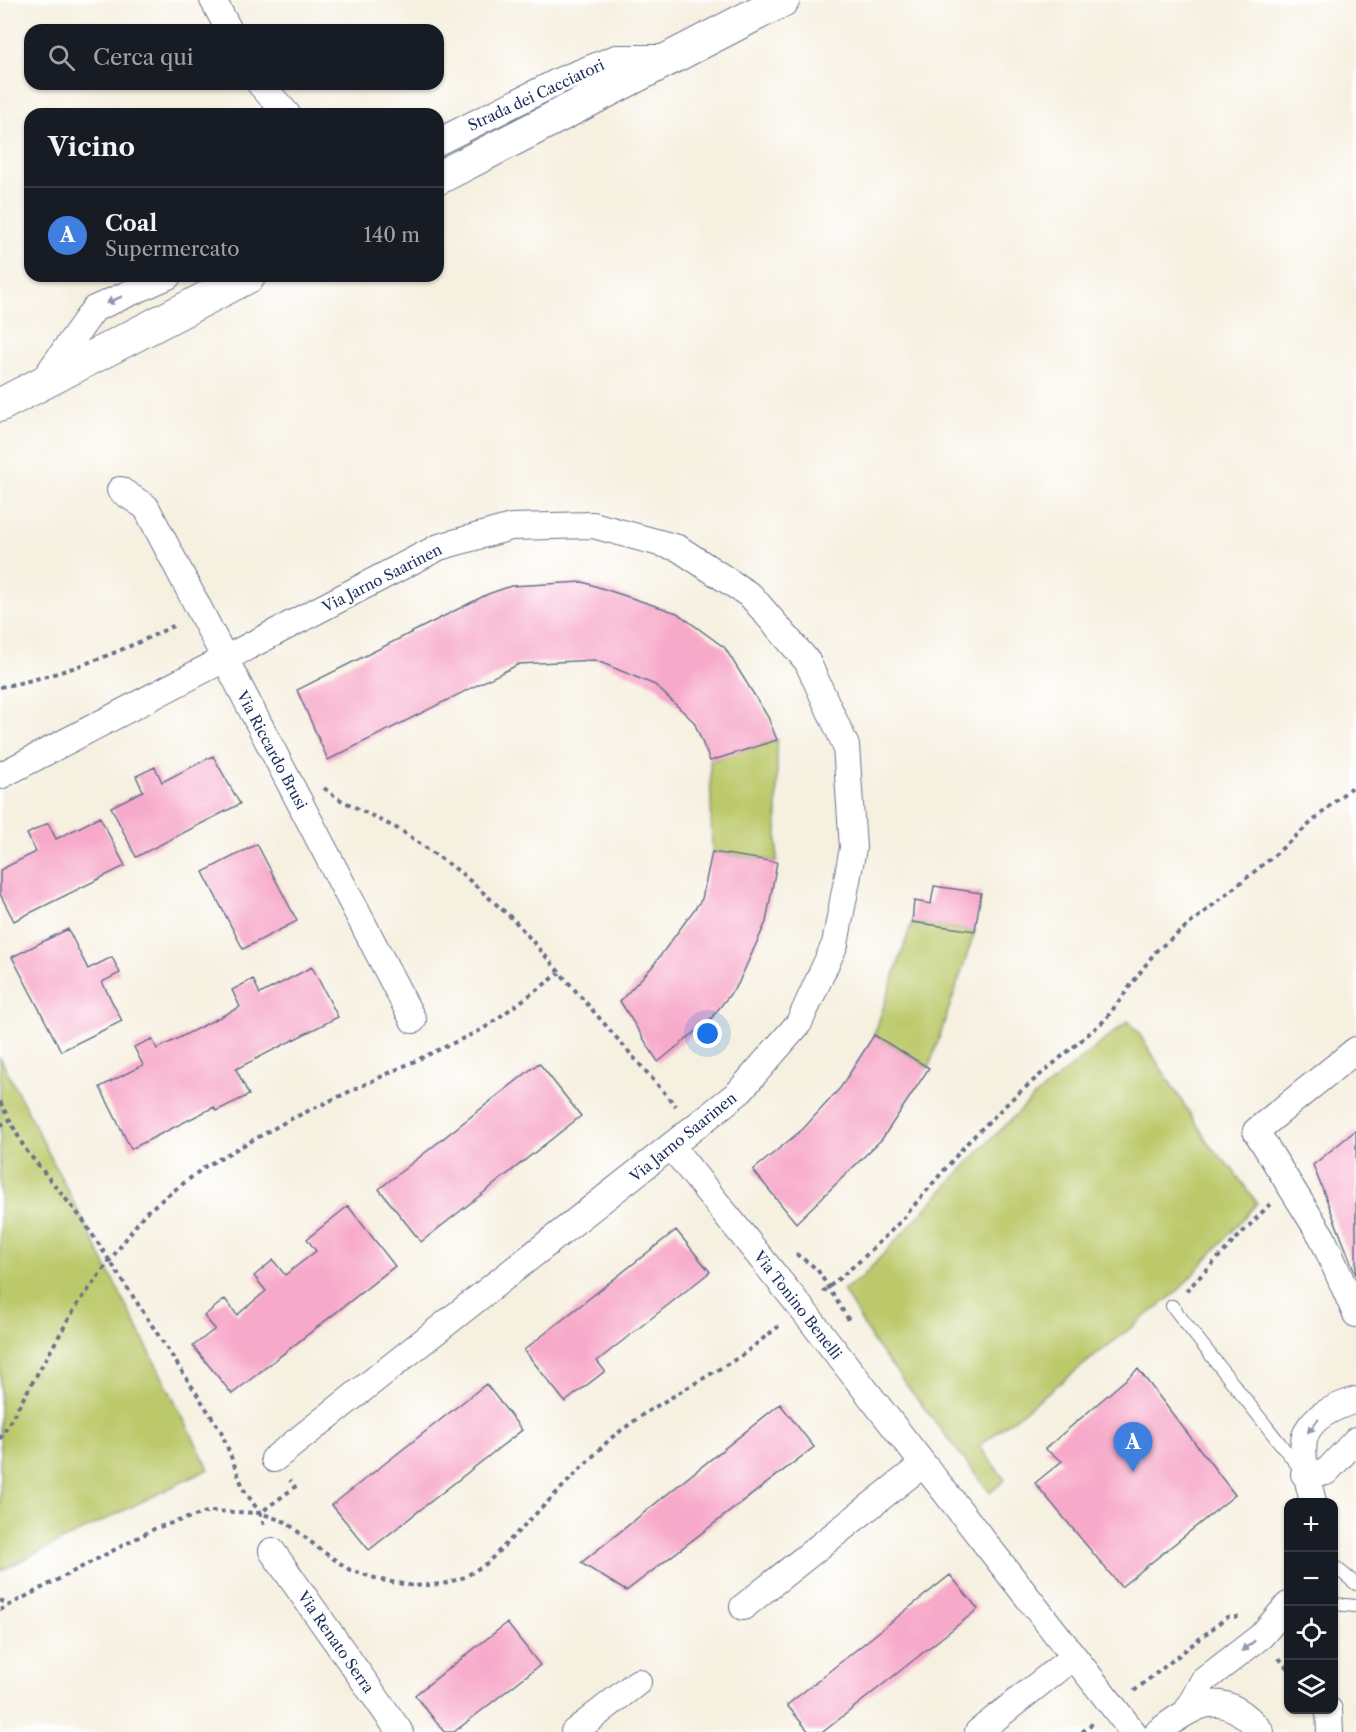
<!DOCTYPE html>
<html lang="it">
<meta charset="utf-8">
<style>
:root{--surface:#171b24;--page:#20242c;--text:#f1f3f6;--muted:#9ea1a6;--line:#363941;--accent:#c8321e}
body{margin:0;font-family:"Libre Caslon Text",serif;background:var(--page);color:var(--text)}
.controls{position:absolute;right:18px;bottom:18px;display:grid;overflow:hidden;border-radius:12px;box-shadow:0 2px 4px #0004}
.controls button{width:54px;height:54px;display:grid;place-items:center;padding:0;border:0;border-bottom:2px solid var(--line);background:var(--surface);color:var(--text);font:30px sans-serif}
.you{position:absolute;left:708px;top:1034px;width:21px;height:21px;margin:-15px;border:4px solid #fff;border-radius:50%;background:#1a73e8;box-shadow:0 0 0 9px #1a73e833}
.badge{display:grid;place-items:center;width:39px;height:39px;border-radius:50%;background:var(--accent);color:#fff;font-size:20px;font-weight:700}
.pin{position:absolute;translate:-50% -50px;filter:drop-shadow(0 2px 3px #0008)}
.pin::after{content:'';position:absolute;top:32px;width:21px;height:18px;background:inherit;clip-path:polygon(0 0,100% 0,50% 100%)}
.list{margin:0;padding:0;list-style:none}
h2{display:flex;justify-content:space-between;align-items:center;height:78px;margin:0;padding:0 24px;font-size:26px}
h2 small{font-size:20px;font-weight:400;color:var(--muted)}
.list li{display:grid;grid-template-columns:39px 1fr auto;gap:18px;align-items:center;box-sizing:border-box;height:96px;padding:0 24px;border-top:2px solid var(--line)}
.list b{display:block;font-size:22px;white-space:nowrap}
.list p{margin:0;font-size:20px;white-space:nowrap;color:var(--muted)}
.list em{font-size:20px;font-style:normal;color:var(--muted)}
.icon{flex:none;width:33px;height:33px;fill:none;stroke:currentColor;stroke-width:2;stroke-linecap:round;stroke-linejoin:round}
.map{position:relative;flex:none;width:1356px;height:1732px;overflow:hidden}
.search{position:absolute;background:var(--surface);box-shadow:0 2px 4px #0004;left:24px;top:24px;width:420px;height:66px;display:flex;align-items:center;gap:15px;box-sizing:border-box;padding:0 21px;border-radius:18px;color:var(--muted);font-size:22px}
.panel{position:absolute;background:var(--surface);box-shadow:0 2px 4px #0004;left:24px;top:108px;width:420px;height:174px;border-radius:18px}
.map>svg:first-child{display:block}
.green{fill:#bcc96b;stroke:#6c7c64;stroke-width:1.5}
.building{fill:#f7a9c9}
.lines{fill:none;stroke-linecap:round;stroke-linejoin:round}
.lane-casing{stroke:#68738c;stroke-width:14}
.street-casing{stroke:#68738c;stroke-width:28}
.primary-casing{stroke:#68738c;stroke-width:35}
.path{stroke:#68738c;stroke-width:4;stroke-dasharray:4.5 4.5;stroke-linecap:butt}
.lane{stroke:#fff;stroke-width:12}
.street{stroke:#fff;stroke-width:26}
.primary{stroke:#fff;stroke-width:33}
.oneway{fill:#8d97ae}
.labels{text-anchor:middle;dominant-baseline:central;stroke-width:5;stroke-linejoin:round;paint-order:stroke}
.street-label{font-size:15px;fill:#1b2f5e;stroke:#fff}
</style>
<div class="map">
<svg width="1356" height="1732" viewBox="0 0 1356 1732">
<rect width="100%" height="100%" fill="#fff"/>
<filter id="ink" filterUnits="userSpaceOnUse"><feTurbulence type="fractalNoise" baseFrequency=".0167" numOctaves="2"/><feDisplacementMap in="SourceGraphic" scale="12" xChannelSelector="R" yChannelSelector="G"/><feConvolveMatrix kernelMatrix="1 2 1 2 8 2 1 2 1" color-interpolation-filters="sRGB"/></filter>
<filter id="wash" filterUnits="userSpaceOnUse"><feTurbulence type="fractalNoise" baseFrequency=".008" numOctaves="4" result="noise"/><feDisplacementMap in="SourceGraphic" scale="24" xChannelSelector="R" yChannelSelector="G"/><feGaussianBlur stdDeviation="1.35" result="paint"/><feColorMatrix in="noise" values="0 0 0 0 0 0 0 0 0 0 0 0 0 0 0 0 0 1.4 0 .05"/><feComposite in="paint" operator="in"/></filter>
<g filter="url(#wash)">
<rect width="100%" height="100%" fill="#f6f0e0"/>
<path class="green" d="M777,740V862L712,852L710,761Z
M912,922L975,931L929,1068L874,1035Z
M1128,1021L1138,1032L1211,1147L1232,1169L1257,1203L1177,1292L979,1446L1005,1480L990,1493L874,1343L843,1290L861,1278L983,1147L1034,1097Z
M0,1057L209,1469L0,1571Z"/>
<g id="blocks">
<path class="building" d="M583,582L677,613L725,648L768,717L777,740L710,761L694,722L655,685L595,660L519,664L328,760L297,690L488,594L511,586Z
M213,756L240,804L136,857L111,807L143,791L136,776L155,767L162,782Z
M100,817L125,866L14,921L0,894V870L36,852L27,834L48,823L56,839Z
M257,844L297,921L243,949L203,872Z
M712,852L777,862L766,922L738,984L710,1020L658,1062L620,1001L652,967L702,899Z
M934,886L981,893L975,931L912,922L914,901L931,904Z
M68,929L88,969L112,957L120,973L102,982L122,1021L61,1051L12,957Z
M312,967L338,1017L236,1069L249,1095L216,1111L214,1107L131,1149L100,1087L143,1065L134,1047L152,1039L157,1049L240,1007L232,990L253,979L260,994Z
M874,1035L929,1068L882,1139L796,1223L753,1170L803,1129L841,1087Z
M539,1063L581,1116L421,1242L379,1189Z
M1356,1130V1275L1313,1165Z
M348,1206L395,1266L232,1394L193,1346L215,1329L204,1316L225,1299L237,1315L266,1291L254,1276L273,1260L285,1275L316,1251L307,1239Z
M676,1230L710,1272L597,1361L605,1371L565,1402L524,1350Z
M1138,1369L1235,1495L1121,1587L1035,1483L1062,1461L1045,1449Z
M486,1384L522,1430L369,1550L332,1505Z
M780,1404L814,1447L626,1591L581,1563Z
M950,1575L978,1609L823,1732H809L787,1705Z
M507,1623L540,1665L454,1732H444L415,1695Z"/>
</g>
</g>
<g filter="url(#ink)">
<use href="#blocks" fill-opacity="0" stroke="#68738c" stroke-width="1.5"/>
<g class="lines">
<defs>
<path id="lane" d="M1172,1306L1301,1470
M1334,1566L1356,1584
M1334,1604L1356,1606"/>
<path id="street" d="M213,0L229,30
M260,84L287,114
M438,142L561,80L616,58H669
M42,382L94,309L168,276
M120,490L146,507L413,1020
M0,776L439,547L511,527L593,525L678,548L751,596L807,661L846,746L853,848L835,944L799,1023L738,1093L274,1459
M1356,1050L1256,1131L1322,1237L1356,1314
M671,1146L802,1309L1133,1732
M1304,1474L1326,1472L1356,1440
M1313,1502C1300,1447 1289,1421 1356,1400
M272,1551L400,1732
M743,1607L922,1465
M1188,1709L1203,1681L1261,1636L1288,1605
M1329,1710L1330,1732
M574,1732L638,1682
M978,1732L1073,1657
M1158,1732C1198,1702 1224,1687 1261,1732"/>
<path id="primary" d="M438,178L783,0
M0,405L249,276"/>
</defs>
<use href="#lane" class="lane-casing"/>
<use href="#street" class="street-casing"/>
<use href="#primary" class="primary-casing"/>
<path class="path" d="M0,687C63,675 119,653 177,624
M324,788L337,798L402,831L460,872L514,920L676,1106
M0,1102L25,1149L83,1220L221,1431L244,1490L260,1513
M0,1125L9,1122
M796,1254L817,1269L850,1322
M1186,1291L1270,1204
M823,1292L862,1259L900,1222L968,1142L1014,1097L1105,1020L1156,951L1270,859L1356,783
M0,1439L75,1308L145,1213L206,1166L289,1120L483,1029L560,973
M264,1525L260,1513L295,1487L290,1480
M0,1600L9,1605
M0,1610L156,1528L210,1511L260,1513L286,1522L322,1551L350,1570L381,1580L414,1586L443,1584L465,1577L487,1563L611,1438L645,1413L741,1356L779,1326
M1279,1658L1288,1669
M1134,1691L1227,1617H1242
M1082,1732L1093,1723"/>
<use href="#lane" class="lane"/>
<use href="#street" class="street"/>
<use href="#primary" class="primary"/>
</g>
<defs><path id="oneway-solid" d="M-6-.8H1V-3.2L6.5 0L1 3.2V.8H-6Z" transform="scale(1.5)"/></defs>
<g class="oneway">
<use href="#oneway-solid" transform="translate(114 300) rotate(156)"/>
<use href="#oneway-solid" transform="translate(1313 1426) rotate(129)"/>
<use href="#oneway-solid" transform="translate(1248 1646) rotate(142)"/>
</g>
</g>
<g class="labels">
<g class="street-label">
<text transform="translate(536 95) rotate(-25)">Strada dei Cacciatori</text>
<text transform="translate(382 578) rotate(-27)">Via Jarno Saarinen</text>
<text transform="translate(272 750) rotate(62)">Via Riccardo Brusi</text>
<text transform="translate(683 1137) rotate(-39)">Via Jarno Saarinen</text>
<text transform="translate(798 1305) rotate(52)">Via Tonino Benelli</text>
<text transform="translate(336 1642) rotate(55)">Via Renato Serra</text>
</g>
</g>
</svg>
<div class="controls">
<button>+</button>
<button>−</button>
<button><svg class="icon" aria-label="locate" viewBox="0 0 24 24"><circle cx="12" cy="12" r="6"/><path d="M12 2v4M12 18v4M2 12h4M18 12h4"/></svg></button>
<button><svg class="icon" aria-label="layers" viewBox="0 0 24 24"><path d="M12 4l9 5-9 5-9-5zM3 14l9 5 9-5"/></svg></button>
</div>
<div class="you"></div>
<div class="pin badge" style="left:1133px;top:1472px;background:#3f7fe0">A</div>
<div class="search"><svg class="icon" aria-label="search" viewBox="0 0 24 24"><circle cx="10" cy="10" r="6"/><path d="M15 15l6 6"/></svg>Cerca qui</div>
<section class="panel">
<h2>Vicino<small></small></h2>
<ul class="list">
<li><span class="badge" style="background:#3f7fe0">A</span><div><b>Coal</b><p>Supermercato</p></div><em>140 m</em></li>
</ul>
</section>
</div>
